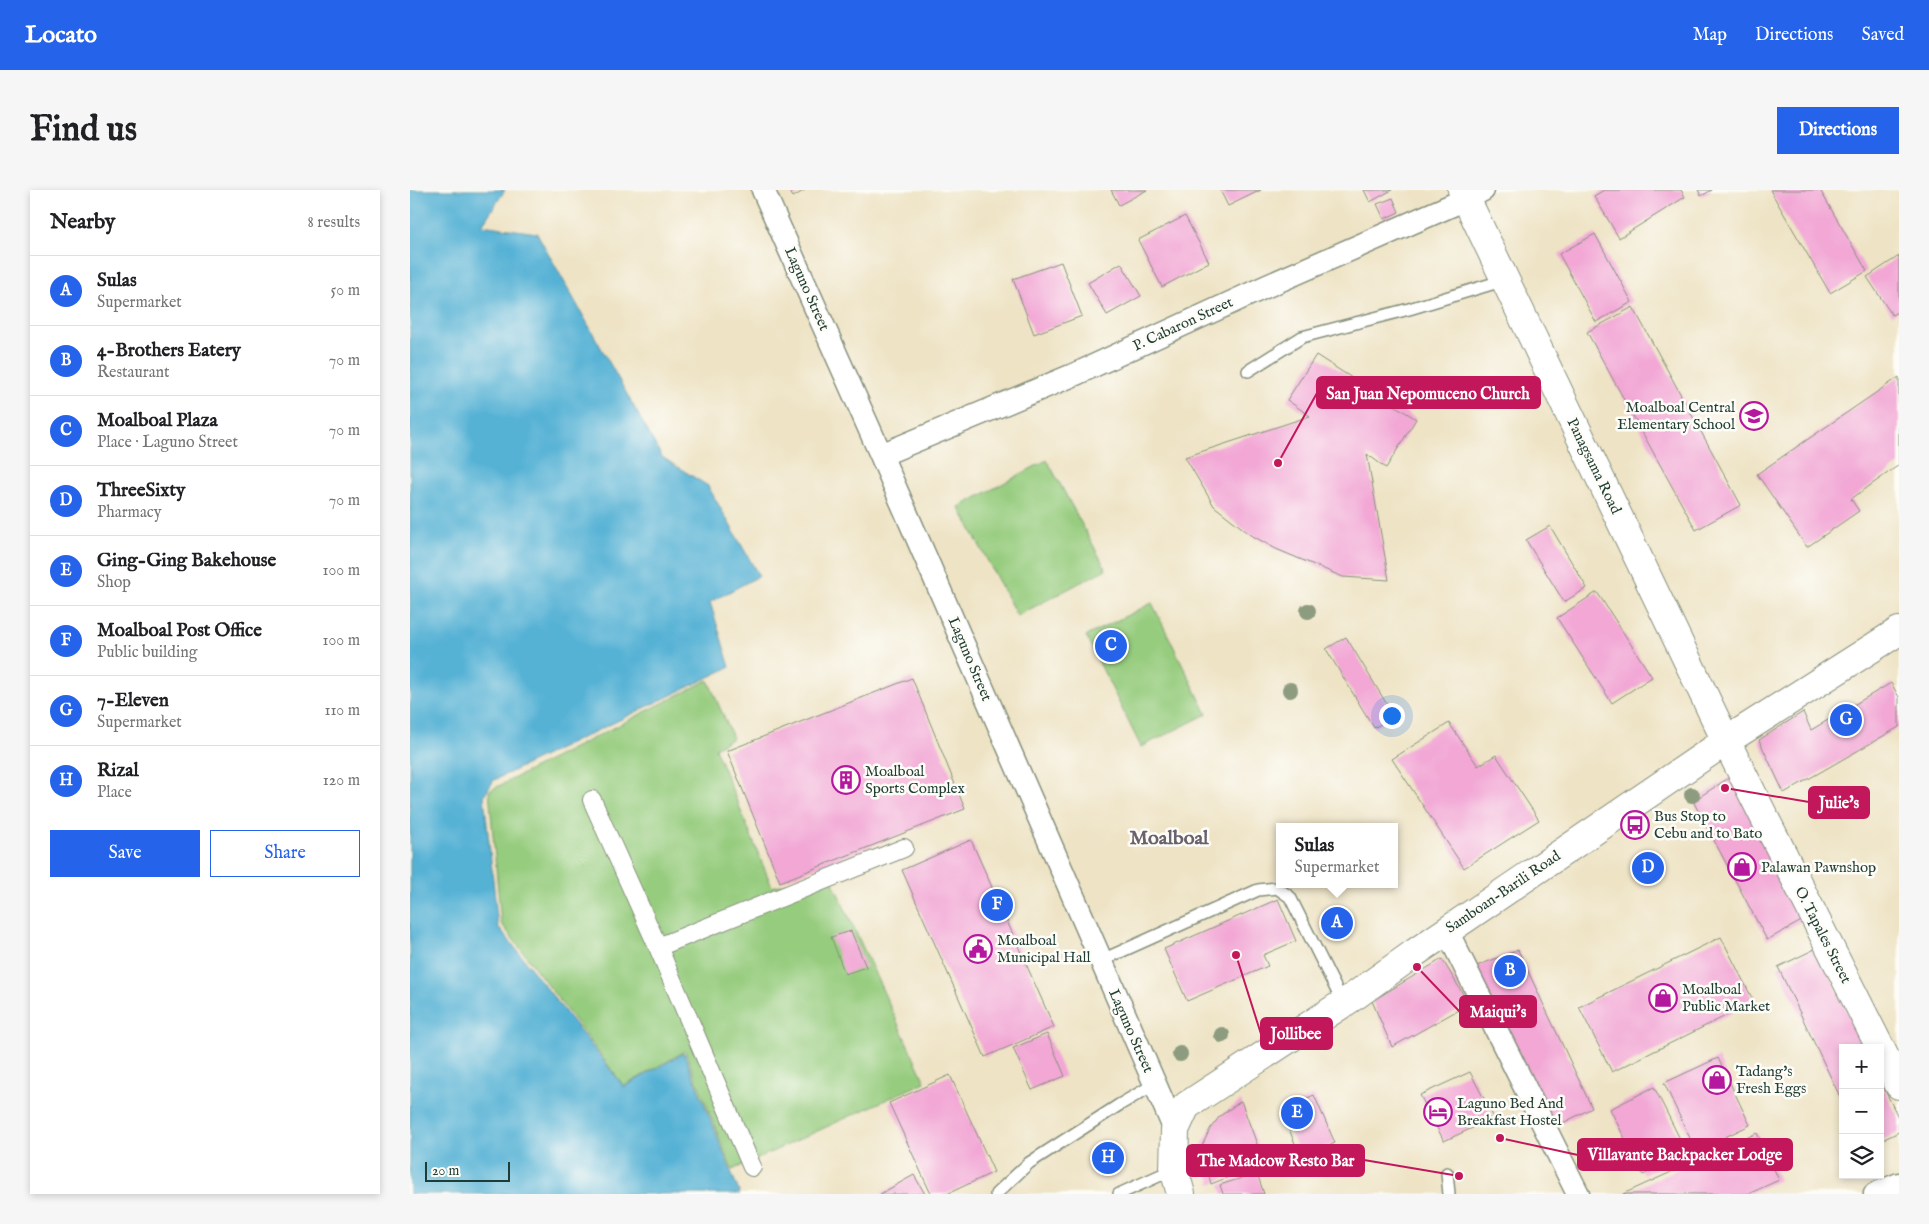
<!DOCTYPE html>
<meta charset="utf-8">
<style>
:root{--surface:#fff;--page:#f6f6f6;--text:#202124;--muted:#757577;--line:#e0e0e0;--accent:#2563eb}
body{margin:0;font-family:"IM FELL English",serif;background:var(--page);color:var(--text)}
.controls{position:absolute;right:15px;bottom:15px;display:grid;overflow:hidden;border-radius:0px;box-shadow:0 2px 8px #0003}
.controls button{width:45px;height:45px;display:grid;place-items:center;padding:0;border:0;border-bottom:1px solid var(--line);background:var(--surface);color:var(--text);font:25px sans-serif}
.scale{position:absolute;left:15px;bottom:12px;width:85px;box-sizing:border-box;padding-left:5px;border:2px solid #1f3d34;border-top:0;font-size:14px;line-height:18px;white-space:nowrap;color:#1f3d34;-webkit-text-stroke:4px #fdfcf7;paint-order:stroke}
.you{position:absolute;left:981px;top:525px;width:18px;height:18px;margin:-12px;border:4px solid #fff;border-radius:50%;background:#1a73e8;box-shadow:0 0 0 8px #1a73e833}
.badge{display:grid;place-items:center;width:32px;height:32px;border-radius:50%;background:var(--accent);color:#fff;font-size:16px;font-weight:700}
.pin{position:absolute;translate:-50% -50%;border:2px solid #fff;box-shadow:0 1px 5px #0006}
.popup{position:absolute;left:866px;top:633px;width:122px;height:65px;box-sizing:border-box;display:grid;place-content:center;border-radius:0px;background:var(--surface);filter:drop-shadow(0 1px 4px #0005);font-size:16px;white-space:nowrap;color:var(--muted)}
.popup b{font-size:19px;color:var(--text)}
.popup::after{content:'';position:absolute;left:50%;top:100%;margin-left:-10px;border:10px solid transparent;border-top-color:var(--surface)}
.list{margin:0;padding:0;list-style:none}
h2{display:flex;justify-content:space-between;align-items:center;height:65px;margin:0;padding:0 20px;font-size:21px}
h2 small{font-size:16px;font-weight:400;color:var(--muted)}
.list li{display:grid;grid-template-columns:32px 1fr auto;gap:15px;align-items:center;box-sizing:border-box;height:70px;padding:0 20px;border-top:1px solid var(--line)}
.list b{display:block;font-size:19px;white-space:nowrap}
.list p{margin:0;font-size:16px;white-space:nowrap;color:var(--muted)}
.list em{font-size:16px;font-style:normal;color:var(--muted)}
.actions{display:flex;gap:10px;padding:15px 20px}
.actions a{flex:1;padding:11px 0;border:1px solid var(--accent);border-radius:0px;text-align:center;font-size:18px;color:var(--accent)}
.actions .main{background:var(--accent);color:#fff}
.icon{flex:none;width:28px;height:28px;fill:none;stroke:currentColor;stroke-width:2;stroke-linecap:round;stroke-linejoin:round}
.map{position:relative;flex:none;width:1489px;height:1004px;overflow:hidden;border-radius:0px}
header{display:flex;align-items:center;gap:30px;box-sizing:border-box;height:70px;padding:0 25px;background:var(--accent);color:#fff}
header strong{font-size:24px}
nav{display:flex;gap:28px;margin-inline-start:auto;font-size:18px}
.intro{display:flex;align-items:center;justify-content:space-between;box-sizing:border-box;height:120px;padding:0 30px}
h1{margin:0;font-size:35px}
.button{padding:12px 22px;border-radius:0px;background:var(--accent);color:#fff;font-size:18px;font-weight:700}
main{display:flex;gap:30px;padding:0 30px}
aside{flex:1;background:var(--surface);border-radius:0px;box-shadow:0 2px 8px #0003}
.map>svg:first-child{display:block}
.green{fill:#96cc7e;stroke:#5a8459}
.water{fill:#57b2d5;stroke:#3b7884}
.building{fill:#f2a7d5}
.lines{fill:none;stroke-linecap:round;stroke-linejoin:round}
.service-casing{stroke:#86907c;stroke-width:14}
.pedestrian-casing{stroke:#86907c;stroke-width:20}
.minor-casing{stroke:#86907c;stroke-width:25}
.tertiary-casing{stroke:#86907c;stroke-width:30}
.trunk-casing{stroke:#86907c;stroke-width:30}
.service{stroke:#fff;stroke-width:11}
.pedestrian{stroke:#fff;stroke-width:18}
.minor{stroke:#fff;stroke-width:22}
.tertiary{stroke:#fff;stroke-width:28}
.trunk{stroke:#fff;stroke-width:28}
.tree{fill:#8d9c7f}
.labels{text-anchor:middle;dominant-baseline:central;stroke-width:5;stroke-linejoin:round;paint-order:stroke}
.street-label{font-size:15px;fill:#1f3d34;stroke:#fdfcf7}
.poi-label{font-size:15px;fill:#1f3d34;stroke:#fdfcf7;text-anchor:start}
.district-label{font-size:20px;font-weight:bold;fill:#69626c;stroke:#fdfcf7}
.leader{fill:none;stroke:#c2185b;stroke-width:2}
.callout-dot{fill:#c2185b;stroke:#fdfcf7;stroke-width:2}
.callout{fill:#c2185b;stroke:#c2185b;stroke-width:2}
.callout-label{font-size:16px;text-anchor:middle;font-weight:bold;fill:#fff}
</style>
<header>
<strong>Locato</strong>
<nav><a>Map</a><a>Directions</a><a>Saved</a></nav>
</header>
<div class="intro"><h1>Find us</h1><a class="button">Directions</a></div>
<main>
<aside>
<h2>Nearby<small>8 results</small></h2>
<ul class="list">
<li><span class="badge">A</span><div><b>Sulas</b><p>Supermarket</p></div><em>50 m</em></li>
<li><span class="badge">B</span><div><b>4-Brothers Eatery</b><p>Restaurant</p></div><em>70 m</em></li>
<li><span class="badge">C</span><div><b>Moalboal Plaza</b><p>Place · Laguno Street</p></div><em>70 m</em></li>
<li><span class="badge">D</span><div><b>ThreeSixty</b><p>Pharmacy</p></div><em>70 m</em></li>
<li><span class="badge">E</span><div><b>Ging-Ging Bakehouse</b><p>Shop</p></div><em>100 m</em></li>
<li><span class="badge">F</span><div><b>Moalboal Post Office</b><p>Public building</p></div><em>100 m</em></li>
<li><span class="badge">G</span><div><b>7-Eleven</b><p>Supermarket</p></div><em>110 m</em></li>
<li><span class="badge">H</span><div><b>Rizal</b><p>Place</p></div><em>120 m</em></li>
</ul>
<div class="actions"><a class="main">Save</a><a>Share</a></div>
</aside>
<div class="map">
<svg width="1489" height="1004" viewBox="0 0 1489 1004">
<rect width="100%" height="100%" fill="#fdfcf7"/>
<filter id="ink" filterUnits="userSpaceOnUse"><feTurbulence type="fractalNoise" baseFrequency=".02" numOctaves="2"/><feDisplacementMap in="SourceGraphic" scale="10" xChannelSelector="R" yChannelSelector="G"/><feConvolveMatrix kernelMatrix="1 2 1 2 8 2 1 2 1" color-interpolation-filters="sRGB"/></filter>
<filter id="wash" filterUnits="userSpaceOnUse"><feTurbulence type="fractalNoise" baseFrequency=".0096" numOctaves="4" result="noise"/><feDisplacementMap in="SourceGraphic" scale="20" xChannelSelector="R" yChannelSelector="G"/><feGaussianBlur stdDeviation="1.12" result="paint"/><feColorMatrix in="noise" values="0 0 0 0 0 0 0 0 0 0 0 0 0 0 0 0 0 1.4 0 .05"/><feComposite in="paint" operator="in"/></filter>
<g filter="url(#wash)">
<rect width="100%" height="100%" fill="#eee3c5"/>
<path class="green" d="M637,270L696,379L607,426L549,317Z
M742,413L797,524L731,557L676,446Z
M298,490L323,548L305,558L362,697L419,684L515,892L322,980L275,861L214,896L91,733L79,601Z"/>
<path class="water" d="M0,0H95L72,35L127,43L252,267L298,296L349,386L300,412L320,477L84,590L74,606L88,736L214,897L274,863L330,1004H0Z"/>
<g id="blocks">
<path class="building" d="M379,0H395L383,7Z
M701,0H737L709,15Z
M810,0H851L818,16Z
M954,0H982L960,12Z
M1194,0H1271L1275,7L1209,48L1184,6Z
M1288,0H1302L1291,6Z
M1360,0H1410L1457,81L1420,103Z
M983,8L989,22L974,29L967,14Z
M775,26L799,72L752,97L728,50Z
M1185,44L1222,112L1186,132L1149,64Z
M1489,66V121L1482,125L1457,87Z
M651,72L672,126L624,144L603,89Z
M711,73L731,106L697,125L678,93Z
M1223,117L1331,315L1286,340L1177,142Z
M906,165L1006,229L976,278L957,264L979,390L933,387L866,359L841,345L804,316L775,267L900,226L877,210Z
M1489,187V275L1441,309L1449,321L1397,357L1347,284Z
M1140,336L1177,398L1154,412L1116,350Z
M1187,402L1242,487L1202,513L1147,428Z
M936,447L984,526L964,538L916,459Z
M502,488L555,619L370,692L317,561Z
M1481,493L1489,507V537L1374,603L1349,550L1393,522L1401,540Z
M1039,533L1068,576L1086,565L1129,630L1054,678L982,569Z
M1325,584L1397,728L1357,750L1283,611Z
M561,650L644,837L575,867L492,680Z
M868,709L886,751L853,765L858,776L777,811L754,759Z
M441,741L456,777L435,784L421,747Z
M1311,747L1344,812L1202,882L1169,817Z
M1407,758L1455,858H1433V913L1368,777Z
M1108,760L1182,918L1141,939L1064,777Z
M1032,769L1059,814L982,857L962,811Z
M637,844L655,886L622,900L603,858Z
M1308,868L1340,935L1286,961L1254,893Z
M1060,882L1084,928L1034,951L1010,905Z
M540,885L584,982L537,1004H521L479,913Z
M1470,890L1489,929V942L1470,951Z
M1244,897L1277,963L1233,985L1200,919Z
M904,905L925,953L891,968L871,920Z
M831,911L854,973L801,994L792,956L800,939L810,926Z
M1347,943L1369,990L1338,1004H1213Z
M847,983L854,1004H813L810,995Z
M504,985L515,1004H470Z"/>
</g>
</g>
<g filter="url(#ink)">
<use href="#blocks" fill-opacity="0" stroke="#86907c" stroke-width="1"/>
<g class="lines">
<defs>
<path id="service" d="M838,181L892,147L999,119L1095,90
M690,771L848,700L867,698L880,707L933,813
M1037,983L1039,1004
M586,1004L619,973L709,915L745,894
M709,1004L764,979"/>
<path id="pedestrian" d="M182,610L248,757L342,977
M248,757L494,658"/>
<path id="minor" d="M353,0L471,265L765,940
M471,265L668,183L855,97L1056,9L1073,0
M1037,741L1168,1004
M1465,1004L1489,994"/>
<path id="tertiary" d="M1052,0L1316,551L1489,895"/>
<path id="trunk" d="M771,1004L764,979L765,940L776,916L946,805L1006,762L1316,551L1489,441"/>
</defs>
<use href="#service" class="service-casing"/>
<use href="#pedestrian" class="pedestrian-casing"/>
<use href="#minor" class="minor-casing"/>
<use href="#tertiary" class="tertiary-casing"/>
<use href="#trunk" class="trunk-casing"/>
<use href="#service" class="service"/>
<use href="#pedestrian" class="pedestrian"/>
<use href="#minor" class="minor"/>
<use href="#tertiary" class="tertiary"/>
<use href="#trunk" class="trunk"/>
</g>
<g class="tree">
<circle cx="898" cy="421" r="8"/>
<circle cx="880" cy="500" r="8"/>
<circle cx="1282" cy="605" r="8"/>
<circle cx="812" cy="845" r="8"/>
<circle cx="770" cy="864" r="8"/>
</g>
</g>
<defs>
<symbol id="school-ring" viewBox="-11 -11 22 22"><circle r="9.5" fill="#fdfcf7" stroke="#b5179e" stroke-width="1.5"/><path d="M0-5L7-2L0 1L-7-2ZM-4 1L0 2.5L4 1V4Q0 6-4 4Z" fill="#b5179e"/></symbol>
<symbol id="building-ring" viewBox="-11 -11 22 22"><circle r="9.5" fill="#fdfcf7" stroke="#b5179e" stroke-width="1.5"/><path d="M-4-6H4V6H1V3H-1V6H-4ZM-2.5-4.3h1.7v1.8h-1.7ZM.8-4.3h1.7v1.8H.8ZM-2.5-1h1.7V.8h-1.7ZM.8-1h1.7V.8H.8Z" fill="#b5179e"/></symbol>
<symbol id="bus-ring" viewBox="-11 -11 22 22"><circle r="9.5" fill="#fdfcf7" stroke="#b5179e" stroke-width="1.5"/><path d="M-5-6H5V4H4V6H2V4H-2V6H-4V4H-5ZM-3.5-4V0h7V-4ZM-3.5 1.2v1.5H-2V1.2ZM2 1.2v1.5H3.5V1.2Z" fill="#b5179e"/></symbol>
<symbol id="shop-ring" viewBox="-11 -11 22 22"><circle r="9.5" fill="#fdfcf7" stroke="#b5179e" stroke-width="1.5"/><path d="M-5-2.5h2.3a2.7 3.5 0 0 1 5.4 0H5L5.5 6h-11ZM-1.5-2.5h3a1.5 2.3 0 0 0-3 0Z" fill="#b5179e"/></symbol>
<symbol id="civic-ring" viewBox="-11 -11 22 22"><circle r="9.5" fill="#fdfcf7" stroke="#b5179e" stroke-width="1.5"/><path d="M-.6-6.5H3V-4.5H.6V-3L4-1V1h2V6H-6V1h2V-1L-.6-3ZM-1.2 2.5V6h2.4V2.5Z" fill="#b5179e"/></symbol>
<symbol id="hotel-ring" viewBox="-11 -11 22 22"><circle r="9.5" fill="#fdfcf7" stroke="#b5179e" stroke-width="1.5"/><path d="M-6-4.5h1.5V1H6V5H4.5V3h-9V5H-6ZM-4 0a1.8 1.8 0 1 1 3.6 0ZM.5 0V-2.5h3Q6-2.5 6 0Z" fill="#b5179e"/></symbol>
</defs>
<g fill-rule="evenodd">
<use href="#school-ring" x="1328" y="210" width="32" height="32"/>
<use href="#building-ring" x="420" y="574" width="32" height="32"/>
<use href="#bus-ring" x="1209" y="619" width="32" height="32"/>
<use href="#shop-ring" x="1316" y="661" width="32" height="32"/>
<use href="#civic-ring" x="552" y="743" width="32" height="32"/>
<use href="#shop-ring" x="1237" y="792" width="32" height="32"/>
<use href="#shop-ring" x="1291" y="874" width="32" height="32"/>
<use href="#hotel-ring" x="1012" y="906" width="32" height="32"/>
</g>
<g class="labels">
<g class="street-label">
<text transform="translate(397 99) rotate(66)">Laguno Street</text>
<text transform="translate(773 134) rotate(-25)">P. Cabaron Street</text>
<text transform="translate(1184 276) rotate(64)">Panagsama Road</text>
<text transform="translate(560 469) rotate(67)">Laguno Street</text>
<text transform="translate(1093 702) rotate(-34)">Samboan-Barili Road</text>
<text transform="translate(1413 745) rotate(63)">O. Tapales Street</text>
<text transform="translate(721 841) rotate(66)">Laguno Street</text>
</g>
<g class="poi-label">
<text x="1325" y="217" text-anchor="end">Moalboal Central<tspan x="1325" dy="17">Elementary School</tspan></text>
<text x="455" y="581">Moalboal<tspan x="455" dy="17">Sports Complex</tspan></text>
<text x="1244" y="626">Bus Stop to<tspan x="1244" dy="17">Cebu and to Bato</tspan></text>
<text x="1351" y="677">Palawan Pawnshop</text>
<text x="587" y="750">Moalboal<tspan x="587" dy="17">Municipal Hall</tspan></text>
<text x="1272" y="799">Moalboal<tspan x="1272" dy="17">Public Market</tspan></text>
<text x="1326" y="881">Tadang's<tspan x="1326" dy="17">Fresh Eggs</tspan></text>
<text x="1047" y="913">Laguno Bed And<tspan x="1047" dy="17">Breakfast Hostel</tspan></text>
</g>
<g class="district-label">
<text x="759" y="648">Moalboal</text>
</g>
</g>
<path class="leader" d="M868 273L907 203M1315 598L1399 612M1007 777L1050 822M826 765L851 844M1090 948L1168 965M1049 986L954 970"/>
<g class="callout-dot">
<circle cx="868" cy="273" r="5"/>
<circle cx="1315" cy="598" r="5"/>
<circle cx="1007" cy="777" r="5"/>
<circle cx="826" cy="765" r="5"/>
<circle cx="1090" cy="948" r="5"/>
<circle cx="1049" cy="986" r="5"/>
</g>
<g class="callout">
<rect x="907" y="187" width="223" height="31" rx="5"/>
<rect x="1399" y="597" width="60" height="31" rx="5"/>
<rect x="1050" y="806" width="76" height="31" rx="5"/>
<rect x="851" y="828" width="71" height="31" rx="5"/>
<rect x="1168" y="949" width="214" height="31" rx="5"/>
<rect x="777" y="955" width="177" height="31" rx="5"/>
</g>
<g class="callout-label">
<text x="1018" y="209">San Juan Nepomuceno Church</text>
<text x="1429" y="618">Julie's</text>
<text x="1088" y="827">Maiqui's</text>
<text x="886" y="849">Jollibee</text>
<text x="1275" y="970">Villavante Backpacker Lodge</text>
<text x="866" y="976">The Madcow Resto Bar</text>
</g>
</svg>
<div class="controls">
<button>+</button>
<button>−</button>
<button><svg class="icon" aria-label="layers" viewBox="0 0 24 24"><path d="M12 4l9 5-9 5-9-5zM3 14l9 5 9-5"/></svg></button>
</div>
<div class="scale">20 m</div>
<div class="you"></div>
<div class="pin badge" style="left:927px;top:733px">A</div>
<div class="popup"><b>Sulas</b>Supermarket</div>
<div class="pin badge" style="left:1100px;top:781px">B</div>
<div class="pin badge" style="left:701px;top:456px">C</div>
<div class="pin badge" style="left:1238px;top:678px">D</div>
<div class="pin badge" style="left:887px;top:923px">E</div>
<div class="pin badge" style="left:587px;top:715px">F</div>
<div class="pin badge" style="left:1436px;top:530px">G</div>
<div class="pin badge" style="left:698px;top:968px">H</div>
</div>
</main>
